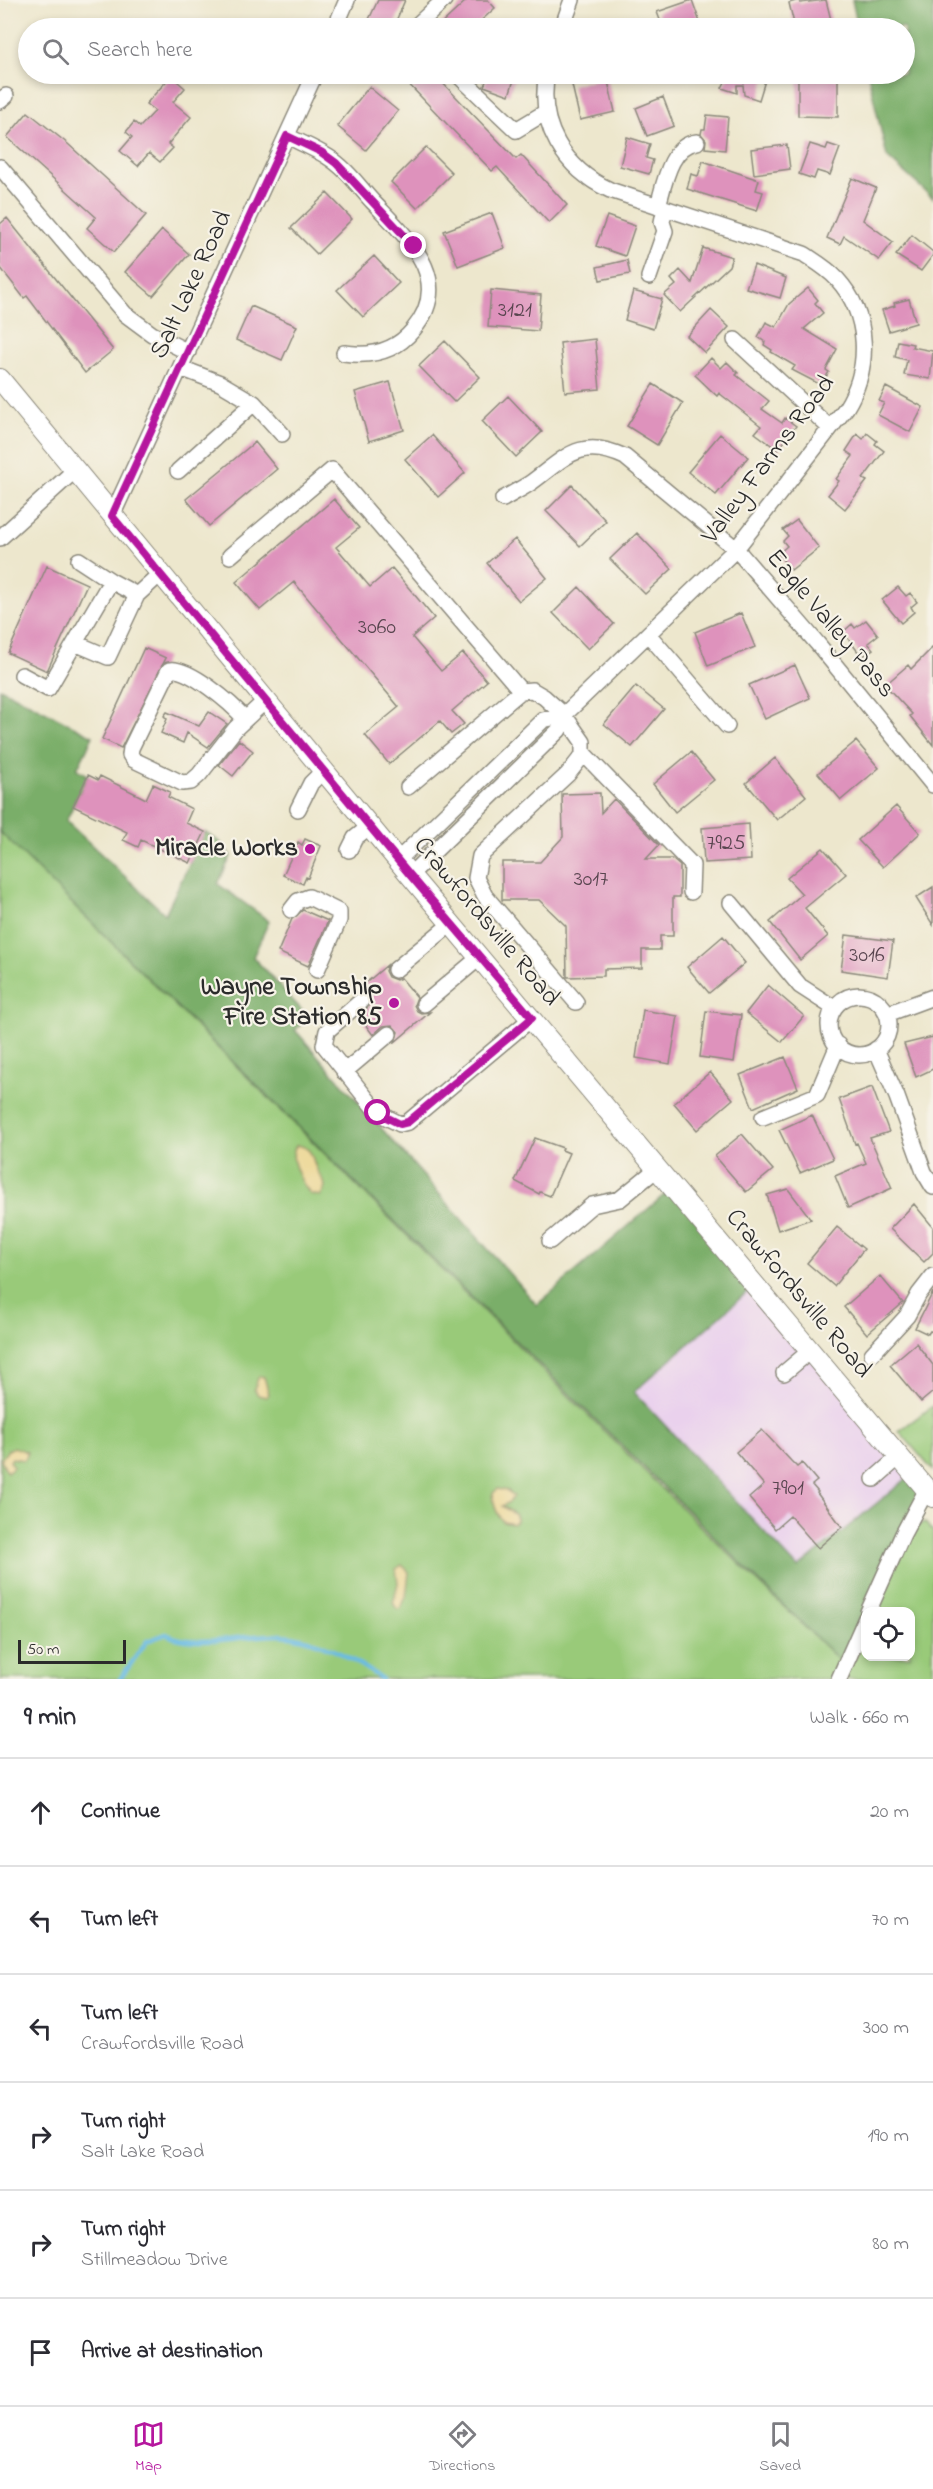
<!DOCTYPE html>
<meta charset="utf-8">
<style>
:root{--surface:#fff;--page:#f7f7f7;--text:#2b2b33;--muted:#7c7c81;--line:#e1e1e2;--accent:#b5179e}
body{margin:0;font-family:"Indie Flower",sans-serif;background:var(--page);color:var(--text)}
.controls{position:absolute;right:18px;bottom:18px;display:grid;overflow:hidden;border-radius:12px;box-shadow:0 3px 9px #0003}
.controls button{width:54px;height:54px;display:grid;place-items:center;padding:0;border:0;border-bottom:2px solid var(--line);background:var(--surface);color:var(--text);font:30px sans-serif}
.scale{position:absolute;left:18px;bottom:15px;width:108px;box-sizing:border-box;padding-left:6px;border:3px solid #2b2b2b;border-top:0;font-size:16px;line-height:21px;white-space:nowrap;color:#2b2b2b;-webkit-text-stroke:4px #f7f3e8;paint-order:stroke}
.stop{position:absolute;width:18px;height:18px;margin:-14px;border:4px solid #b5179e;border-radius:50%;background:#fff}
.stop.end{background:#b5179e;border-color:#fff;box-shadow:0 2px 6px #0008}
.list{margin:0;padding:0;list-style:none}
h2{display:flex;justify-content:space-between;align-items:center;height:78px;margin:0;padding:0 24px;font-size:26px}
h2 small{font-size:20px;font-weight:400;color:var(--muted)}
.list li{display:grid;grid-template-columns:39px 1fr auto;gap:18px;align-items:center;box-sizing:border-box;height:108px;padding:0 24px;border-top:2px solid var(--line)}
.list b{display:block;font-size:22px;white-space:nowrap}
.list p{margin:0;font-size:20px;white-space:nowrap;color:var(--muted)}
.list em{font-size:20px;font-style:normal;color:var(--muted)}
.icon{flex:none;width:33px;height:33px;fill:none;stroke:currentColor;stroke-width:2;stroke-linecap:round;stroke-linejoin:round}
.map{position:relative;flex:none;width:933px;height:1679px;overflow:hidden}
.search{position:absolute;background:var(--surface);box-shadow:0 3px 9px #0003;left:18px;right:18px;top:18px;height:66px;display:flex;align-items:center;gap:15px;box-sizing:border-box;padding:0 21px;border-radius:33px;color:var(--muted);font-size:22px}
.sheet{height:726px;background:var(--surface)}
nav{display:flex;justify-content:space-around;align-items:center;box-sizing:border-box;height:84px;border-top:2px solid var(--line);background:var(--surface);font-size:16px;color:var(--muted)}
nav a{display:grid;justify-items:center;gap:3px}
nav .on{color:var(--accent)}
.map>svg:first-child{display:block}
.built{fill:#ead1ed}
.green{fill:#99ca79;stroke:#627a52;stroke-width:1.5;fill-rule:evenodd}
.forest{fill:#7aae69;stroke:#526c4a;stroke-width:1.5}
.sand{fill:#eeda9e;stroke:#8c8264;stroke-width:1.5}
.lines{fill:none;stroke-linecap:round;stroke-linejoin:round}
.stream{stroke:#69bbe4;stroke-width:4.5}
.building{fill:#de92bc}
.minor-casing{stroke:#8c897c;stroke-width:18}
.major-casing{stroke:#8c897c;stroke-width:22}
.minor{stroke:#fff;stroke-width:15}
.major{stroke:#fff;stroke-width:20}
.route{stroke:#b5179e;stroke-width:8}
.poi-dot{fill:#b5179e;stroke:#f7f3e8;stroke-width:2}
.labels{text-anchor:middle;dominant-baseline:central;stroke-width:4.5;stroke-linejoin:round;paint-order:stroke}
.number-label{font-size:22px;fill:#58454f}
.street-label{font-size:26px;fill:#2b2b2b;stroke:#f7f3e8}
.poi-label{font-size:26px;font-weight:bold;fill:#2b2b2b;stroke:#f7f3e8;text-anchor:end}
</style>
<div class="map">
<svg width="933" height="1679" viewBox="0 0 933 1679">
<rect width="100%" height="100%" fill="#f7f3e8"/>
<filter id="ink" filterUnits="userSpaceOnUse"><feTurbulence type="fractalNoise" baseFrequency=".0167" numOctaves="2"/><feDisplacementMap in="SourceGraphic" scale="12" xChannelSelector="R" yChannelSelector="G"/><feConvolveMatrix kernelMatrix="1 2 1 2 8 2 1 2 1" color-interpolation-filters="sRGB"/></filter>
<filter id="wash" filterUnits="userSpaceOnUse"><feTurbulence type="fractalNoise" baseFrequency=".008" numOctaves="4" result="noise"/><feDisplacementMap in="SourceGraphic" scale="24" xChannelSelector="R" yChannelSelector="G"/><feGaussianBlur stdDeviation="1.35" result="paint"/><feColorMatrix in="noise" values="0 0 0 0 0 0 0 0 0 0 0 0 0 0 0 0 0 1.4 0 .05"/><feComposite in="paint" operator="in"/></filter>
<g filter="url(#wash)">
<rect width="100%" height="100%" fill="#ede7cd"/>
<path class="built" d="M752,1288L911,1475L798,1569L634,1392Z"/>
<path class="green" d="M0,832L702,1528L839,1660L869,1596L878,1603L915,1527L924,1522L933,1531V1679H0ZM866,1612H910V1656H866Z
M933,1406V1471L899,1431Z"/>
<path class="forest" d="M852,0H933V198L887,157L868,74H904V28H858Z
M0,688L93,736L77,769L88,775L66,821L165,914L205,832L221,843L231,856L218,884L269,921L253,957L309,1018L295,1030L537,1305L671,1189L752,1288L634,1392L798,1568L911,1475L925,1489L840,1661L0,832Z"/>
<path class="sand" d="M297,1145C314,1148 311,1158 317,1170C322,1181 330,1184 320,1196L310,1194C302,1183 286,1156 297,1145Z
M259,1376L264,1377L269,1394L266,1397L258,1395L254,1389Z
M14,1447L27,1452V1456L24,1460L12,1458L10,1461L13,1467L7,1472L1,1459L8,1450Z
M498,1489L508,1491L514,1496L509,1502L502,1506L516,1515V1521L513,1524L503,1522C496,1513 493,1503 493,1493Z
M402,1565L409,1572L406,1597L400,1609H397L393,1603L398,1583L396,1569Z"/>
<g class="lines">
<path class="stream" d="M120,1679L147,1641L166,1634C195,1650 248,1633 281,1635C318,1637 352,1659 382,1679"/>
</g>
<g id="blocks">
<path class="building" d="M378,0H405L393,28H365Z
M467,0H488L495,8L473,28H437Z
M692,0L702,28H663L657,12Z
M799,0L800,3L826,0L833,28H795L789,3Z
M399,74H434L516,159L521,155L567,205L549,223L497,167L492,171Z
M489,74H516L509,95L484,86Z
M729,74H767L759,100L744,95L743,85H737V93L722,88Z
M171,76L185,88L173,102L191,117L168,144L173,148L160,162L149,153L138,166L120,151L132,137L126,132L134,122L140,127L155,111L146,104Z
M607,77L615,112L580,120L572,85Z
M798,78L838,79V117L798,116Z
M369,87L398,111L366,150L337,126Z
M663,97L674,126L647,136L636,108Z
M28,112L68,144L146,215L114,252L87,228L96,217L7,137Z
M707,115L728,117L725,150L705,148L706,140L701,134L702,129H705Z
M627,137L650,144L646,158L653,160L649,174L620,166Z
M810,144L826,149L828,144L840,148L830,175L817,171L814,179L799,174Z
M787,145L790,169L754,174L751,149Z
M426,147L452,173L417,208L391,182Z
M703,161L759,180L756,190L763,192L757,211L687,189L691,174L698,176Z
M852,178L876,188L863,220L893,242L879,260L844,236L840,244L827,238Z
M327,193L352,219L317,254L291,228Z
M492,213L505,248L458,266L444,231Z
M607,216L635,226L625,256L596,246Z
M7,218L113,350L85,373L27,296L24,298L0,267V224Z
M162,230L189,254L153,296L125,272Z
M912,235L933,252V255L921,271L896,255Z
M703,248L732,257L729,266L680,312L664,295L676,285L671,279L680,270L692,283Z
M374,256L399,283L363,317L337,290Z
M627,260L630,274L600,280L597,267Z
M754,265L786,278L780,298L746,288Z
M808,288L818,300L815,303L823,313L804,329L837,349L826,370L829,372L821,385L792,370L795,366L771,352L772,350L764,345L765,342L758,337L766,322L776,327L789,304Z
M491,290L541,295L538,331L488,327Z
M633,291L662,299L653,329L625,320Z
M909,299L916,323L889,331L882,310L895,306L894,303Z
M251,306L297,326L282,360L236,340Z
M711,310L729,327L705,353L687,336Z
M595,339L600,389L565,392L560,343Z
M445,341L480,377L454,402L419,366Z
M898,341L913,344L912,347L933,351L930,379L904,375L907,360L895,357Z
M711,358L721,368L727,362L738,373L736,375L769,401L762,409L782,423L785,418L796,426L778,450L755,433L761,426L719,393L717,396L695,375Z
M390,382L404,430L369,441L355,392Z
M653,384L683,403L657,445L627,426Z
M886,387L923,407L910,432L878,415L884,403L879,401Z
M508,396L542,432L516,457L482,421Z
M867,433L877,441L875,444L884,451L863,479L867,481L845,509L828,495L839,481L836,479L853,456L846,451L857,434L863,439Z
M720,434L748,457L716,495L688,472Z
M432,435L465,473L438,497L405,459Z
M255,442L277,469L209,526L186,499Z
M572,485L606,521L580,546L546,511Z
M334,499L359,528L336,547L370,587L392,568L434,618L412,637L441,671L463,653L487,681L452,711L464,724L451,734L440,721L389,764L365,735L399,707L294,582L260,610L236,582Z
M797,520L819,548L791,570L778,554L787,546L783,541L788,536L783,530Z
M637,533L672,569L645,594L610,559Z
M515,539L547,578L519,601L487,563Z
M47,566L87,584L47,671L8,653Z
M579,587L614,624L588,649L553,613Z
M898,587L906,596L910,593L917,602L911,607L914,612L901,623L882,600Z
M741,613L755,647L708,666L695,632Z
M866,620L878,635L868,643L873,649L862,657L843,632L852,624L855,628Z
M933,647V745L910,716L912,714L885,685L908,665L911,669Z
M144,648L166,658L121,748L102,739Z
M795,665L810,698L765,719L749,685Z
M636,686L664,709L632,747L604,724Z
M167,712L199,726L209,712L227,724L208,747L187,733L183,743L161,733L167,719L164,716Z
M239,740L253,751L233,776L219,765Z
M856,741L879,768L841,800L818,773Z
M691,752L714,780L675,812L653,784Z
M775,758L806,796L777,820L746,783Z
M88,775L98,780L100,776L146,799L153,784L170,792L168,797L192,809L186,823L205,832L190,863L141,840L138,847L123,840L127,832L73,806Z
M600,793L601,813L614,799L659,845L646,859H672L680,866V897H673V936H660V950H642V968L604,969V976L567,977L566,926L539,900H502V862H540L563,837L562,794Z
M896,806L920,833L883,867L858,840Z
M749,824L751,860L704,863L702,828Z
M305,839L321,846L308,878L306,877L303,884L283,875L298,842L302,845Z
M823,848L846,874L805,908L828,936L800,960L770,922L802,894L787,878Z
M933,887V925L916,898Z
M303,910L328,921L308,966L278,952L292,919Z
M846,935L893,941L888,977L841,970Z
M723,936L745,963L709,993L687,967Z
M387,965L385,971L388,977L396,980L401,978L417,997L414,1005L417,1011L421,1013L430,1012L395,1042L398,1032L392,1025L383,1026L373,1035L359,1016L370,1005V999L365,992L354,993Z
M768,985L804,1016L782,1042L746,1013Z
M643,1010L678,1016L670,1064L636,1058Z
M706,1011L741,1015L734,1062L700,1057Z
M933,1037V1069L916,1077L904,1044Z
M785,1057L798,1088L753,1108L740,1075Z
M710,1072L733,1099L697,1130L674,1103Z
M872,1087L889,1132L870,1138L892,1188L848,1208L835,1176L866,1163L857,1143L855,1144L839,1099Z
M812,1115L833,1159L800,1173L779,1130Z
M742,1134L773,1170L746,1192L715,1156Z
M535,1138L563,1148L562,1150L569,1153L550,1196L540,1192L539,1194L515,1181Z
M788,1189L811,1219L778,1230L767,1195Z
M914,1204L933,1227V1253L924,1262L890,1229Z
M837,1227L864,1249L834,1286L807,1263Z
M880,1276L903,1303L867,1334L844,1307Z
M933,1292V1332L930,1331L928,1334L915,1328Z
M916,1343L933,1365V1392L921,1402L890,1365Z
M762,1430L791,1461L797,1467L802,1463L817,1481L812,1485L818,1492L817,1493L842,1527L818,1548L790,1516L775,1529L749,1498L764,1485L736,1452Z"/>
</g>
</g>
<g filter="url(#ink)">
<use href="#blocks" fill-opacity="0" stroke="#8c897c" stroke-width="1.5"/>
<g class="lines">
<defs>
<path id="minor" d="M335,28L347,0
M414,28L444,0
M562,28L572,0
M457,74L516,130L546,112
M0,101L6,96
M287,136C301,143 316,149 328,157C346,168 359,187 373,202C406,237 456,279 413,330C395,352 371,357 344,353
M0,167L125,314L152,334L188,352
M658,206C664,185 670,145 697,142
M649,277L665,231L662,222L665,208
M735,340L830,428
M181,368L220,383L254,403L282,434
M178,471L254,403
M503,499C513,493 523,488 532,482C565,458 580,436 625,457L736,549L817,643L933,785
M112,516L315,74
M0,538L74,471
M230,556L332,470L521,691
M79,560L111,581
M648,634L727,726
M75,643L108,657L137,595L160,574
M22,675L48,689L111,581L137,595
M245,719C232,704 188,666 169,670L131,748L130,755L134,760L182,783L191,782L199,775L236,728L265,701
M583,753L692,865L691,892
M408,787L521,691L532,690L544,697L564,715L583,742V755L568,774L480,856L476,878L485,896L576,1002
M298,809L311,783L323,771
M349,850L355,838L370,826
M398,860L543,720L564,715
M410,875L559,730L564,715L736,549L846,408C871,368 870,315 837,279C827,268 816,262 804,254L610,190C564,169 537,124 547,74
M731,903L800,986L834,1008
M291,910L298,901L309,897L339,912V920L317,970
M395,970L452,923
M829 1025a30 30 0 1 1 60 0a30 30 0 1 1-60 0Z
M361,1001L327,1031L324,1045L378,1113L400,1124L408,1122L532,1018
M424,1004L480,957
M887,1014L933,997
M876,1049L897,1097L924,1172L933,1187
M344,1072L389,1034
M763,1117L817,1095L838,1045
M550,1241L592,1205L620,1199L658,1168
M872,1354L907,1316L919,1294L933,1276
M784,1373L810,1351
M874,1479L899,1457
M868,1612L903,1534L927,1489
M839,1679L866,1618"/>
<path id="major" d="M0,379L410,875L933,1497"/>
</defs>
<use href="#minor" class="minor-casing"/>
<use href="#major" class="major-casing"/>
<use href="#minor" class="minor"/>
<use href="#major" class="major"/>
</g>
</g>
<g class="lines" filter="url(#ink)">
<path class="route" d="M378,1113L400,1124L408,1122L532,1018L410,875L112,516L287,136L321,152L336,163L414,246"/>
</g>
<g class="poi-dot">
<circle cx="310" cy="849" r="6"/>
<circle cx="394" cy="1003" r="6"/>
</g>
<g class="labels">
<g class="number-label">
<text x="515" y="311">3121</text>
<text x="377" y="628">3060</text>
<text x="726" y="844">7925</text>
<text x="591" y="880">3017</text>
<text x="867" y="956">3016</text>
<text x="788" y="1489">7901</text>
</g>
<g class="street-label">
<text transform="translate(192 285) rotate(-65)">Salt Lake Road</text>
<text transform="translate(769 460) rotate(-53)">Valley Farms Road</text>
<text transform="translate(830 624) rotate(50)">Eagle Valley Pass</text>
<text transform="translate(486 922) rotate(50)">Crawfordsville Road</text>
<text transform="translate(798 1294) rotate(50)">Crawfordsville Road</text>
</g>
<g class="poi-label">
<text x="298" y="849">Miracle Works</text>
<text x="382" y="988">Wayne Township<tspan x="382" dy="30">Fire Station 85</tspan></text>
</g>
</g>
</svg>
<div class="controls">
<button><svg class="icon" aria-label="locate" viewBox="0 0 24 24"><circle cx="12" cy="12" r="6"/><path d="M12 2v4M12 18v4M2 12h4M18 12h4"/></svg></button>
</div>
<div class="scale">50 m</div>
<div class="stop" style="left:378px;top:1113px"></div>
<div class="stop end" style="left:414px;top:246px"></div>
<div class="search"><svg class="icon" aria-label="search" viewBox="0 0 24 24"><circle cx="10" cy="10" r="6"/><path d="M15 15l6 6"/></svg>Search here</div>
</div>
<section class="sheet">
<h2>9 min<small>Walk · 660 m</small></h2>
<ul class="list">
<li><svg class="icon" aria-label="ahead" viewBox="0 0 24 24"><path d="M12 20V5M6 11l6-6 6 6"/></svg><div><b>Continue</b></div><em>20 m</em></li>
<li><svg class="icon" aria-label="left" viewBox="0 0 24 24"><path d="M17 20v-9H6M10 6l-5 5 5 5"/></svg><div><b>Turn left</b></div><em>70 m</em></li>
<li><svg class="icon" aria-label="left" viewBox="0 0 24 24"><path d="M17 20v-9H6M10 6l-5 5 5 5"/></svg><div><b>Turn left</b><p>Crawfordsville Road</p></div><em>300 m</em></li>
<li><svg class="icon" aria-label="right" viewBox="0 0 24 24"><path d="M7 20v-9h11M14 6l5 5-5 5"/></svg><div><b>Turn right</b><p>Salt Lake Road</p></div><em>190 m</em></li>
<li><svg class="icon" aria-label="right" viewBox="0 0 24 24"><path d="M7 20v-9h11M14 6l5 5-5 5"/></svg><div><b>Turn right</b><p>Stillmeadow Drive</p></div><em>80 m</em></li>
<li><svg class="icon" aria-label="arrive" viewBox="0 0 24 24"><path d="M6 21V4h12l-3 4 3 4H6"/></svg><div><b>Arrive at destination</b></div></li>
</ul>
</section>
<nav>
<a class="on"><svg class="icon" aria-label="map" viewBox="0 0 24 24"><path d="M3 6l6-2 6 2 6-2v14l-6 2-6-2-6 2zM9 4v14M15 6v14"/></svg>Map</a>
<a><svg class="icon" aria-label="directions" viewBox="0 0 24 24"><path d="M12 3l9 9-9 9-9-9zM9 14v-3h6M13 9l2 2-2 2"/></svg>Directions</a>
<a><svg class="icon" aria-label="saved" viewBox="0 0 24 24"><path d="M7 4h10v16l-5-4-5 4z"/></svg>Saved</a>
</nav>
